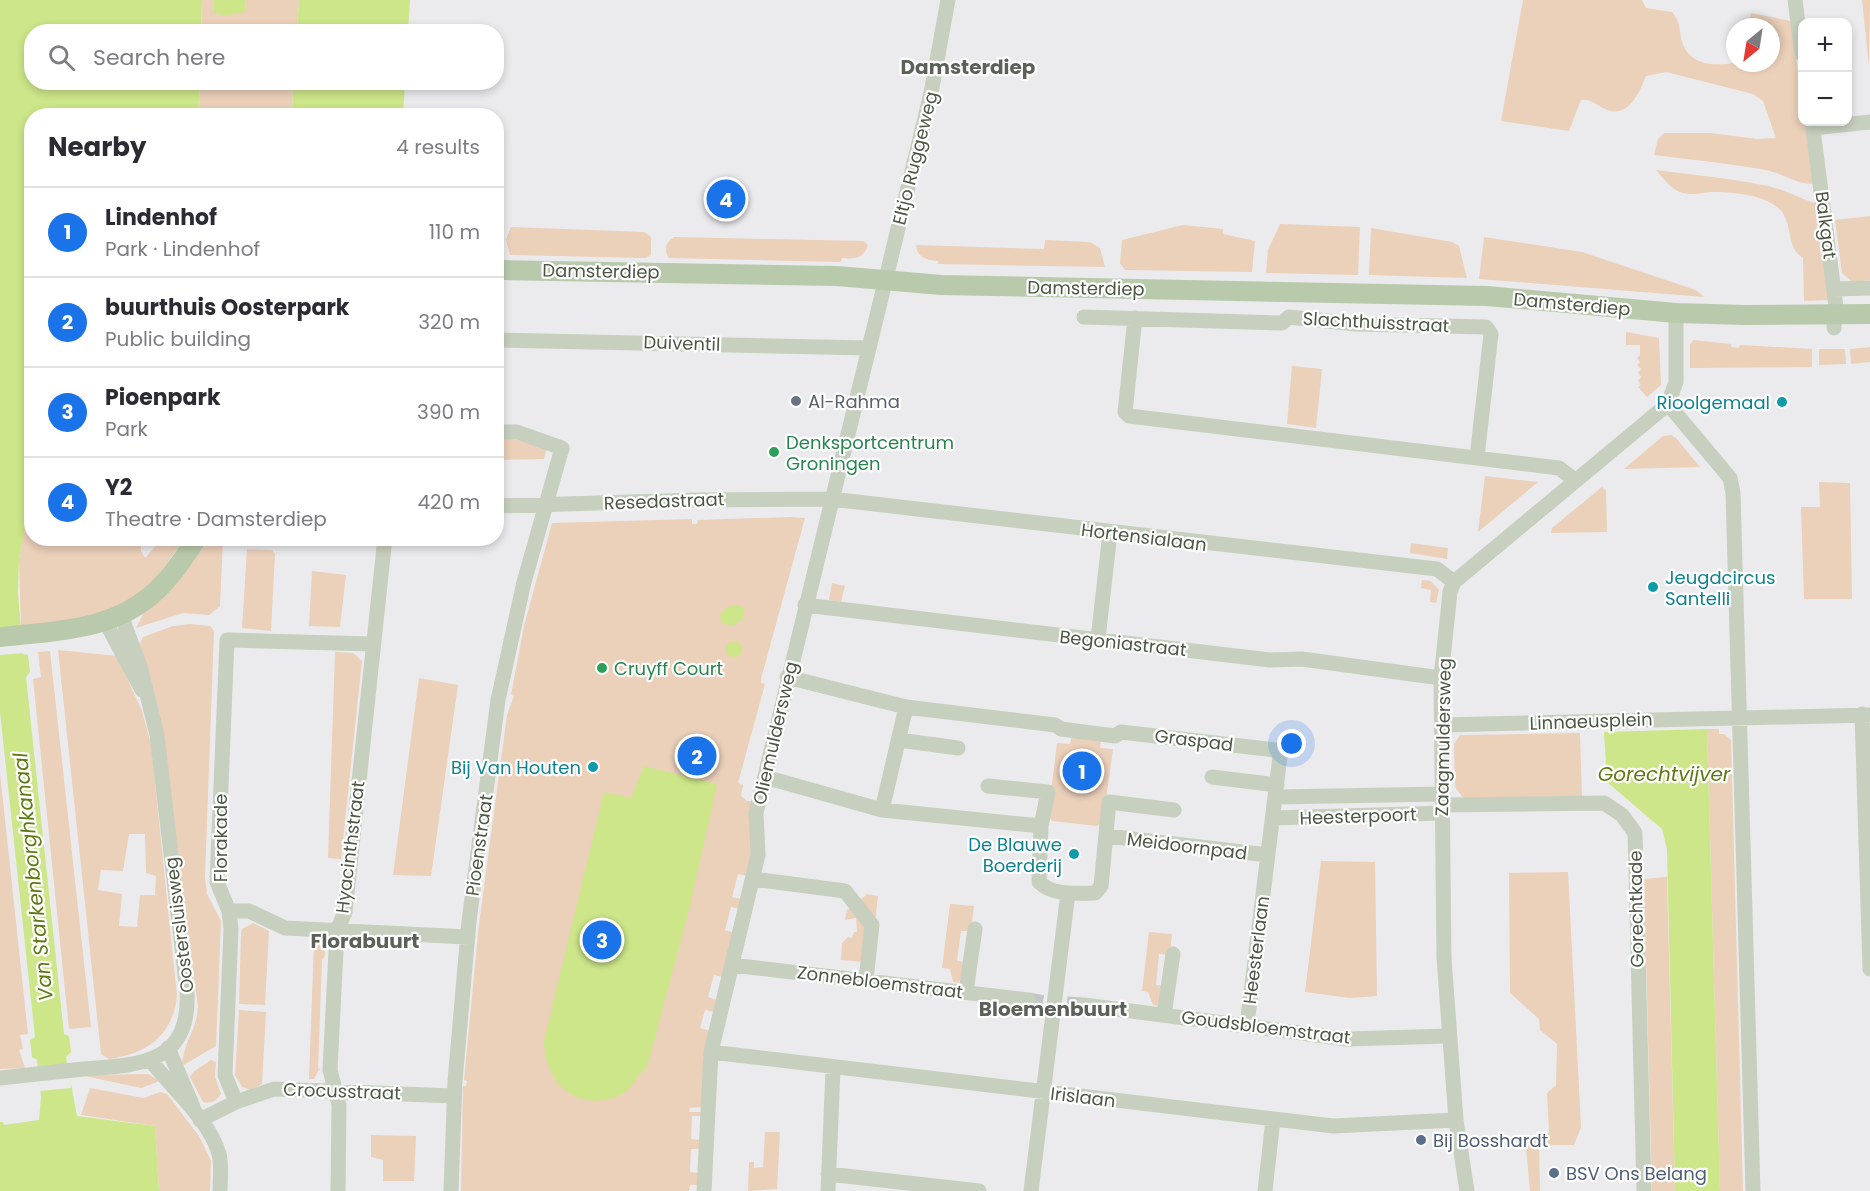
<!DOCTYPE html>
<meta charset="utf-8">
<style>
:root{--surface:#fff;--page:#f7f7f7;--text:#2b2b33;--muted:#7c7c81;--line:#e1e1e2;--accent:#1a73e8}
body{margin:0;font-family:Poppins,sans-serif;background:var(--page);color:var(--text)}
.controls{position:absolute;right:18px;top:18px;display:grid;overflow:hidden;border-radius:12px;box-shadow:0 3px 9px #0003}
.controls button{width:54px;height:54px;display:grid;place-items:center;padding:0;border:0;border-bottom:2px solid var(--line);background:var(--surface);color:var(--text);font:30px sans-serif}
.compass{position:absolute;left:1726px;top:18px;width:54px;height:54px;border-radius:50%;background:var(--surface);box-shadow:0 3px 9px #0003;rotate:210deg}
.you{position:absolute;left:1292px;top:744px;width:21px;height:21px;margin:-15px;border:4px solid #fff;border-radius:50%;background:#1a73e8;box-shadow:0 0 0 9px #1a73e833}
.badge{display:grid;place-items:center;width:39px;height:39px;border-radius:50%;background:var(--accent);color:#fff;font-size:20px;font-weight:700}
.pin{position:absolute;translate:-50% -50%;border:3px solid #fff;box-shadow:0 2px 6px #0006}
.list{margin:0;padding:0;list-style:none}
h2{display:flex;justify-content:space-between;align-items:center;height:78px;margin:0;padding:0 24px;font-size:26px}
h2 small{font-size:20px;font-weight:400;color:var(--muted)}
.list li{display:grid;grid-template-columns:39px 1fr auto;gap:18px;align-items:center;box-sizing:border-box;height:90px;padding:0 24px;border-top:2px solid var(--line)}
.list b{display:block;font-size:22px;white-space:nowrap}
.list p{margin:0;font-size:20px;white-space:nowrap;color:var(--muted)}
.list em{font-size:20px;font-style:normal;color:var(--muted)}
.icon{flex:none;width:33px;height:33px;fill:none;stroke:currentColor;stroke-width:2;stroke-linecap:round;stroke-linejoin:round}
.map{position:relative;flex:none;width:1870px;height:1191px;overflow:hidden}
.search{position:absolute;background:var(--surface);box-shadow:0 3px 9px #0003;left:24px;top:24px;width:480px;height:66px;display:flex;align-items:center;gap:15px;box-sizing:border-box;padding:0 21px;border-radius:24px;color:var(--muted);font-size:22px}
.panel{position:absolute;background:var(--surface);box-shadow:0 3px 9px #0003;left:24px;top:108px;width:480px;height:438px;border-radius:24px}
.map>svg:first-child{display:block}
.green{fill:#ebd0ba;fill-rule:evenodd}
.water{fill:#cde689}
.pier{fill:#ebebee}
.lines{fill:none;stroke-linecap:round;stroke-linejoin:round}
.minor-tunnel{stroke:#c4c6c4;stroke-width:15;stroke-dasharray:15 8;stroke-linecap:butt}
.minor{stroke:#c7d0bf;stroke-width:15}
.major{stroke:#b9caac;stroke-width:20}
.worship-dot{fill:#6b7280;stroke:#fff;stroke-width:2}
.culture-dot{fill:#0f9aa8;stroke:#fff;stroke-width:2}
.leisure-dot{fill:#2e9e5b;stroke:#fff;stroke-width:2}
.service-dot{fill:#5c6f8a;stroke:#fff;stroke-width:2}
.labels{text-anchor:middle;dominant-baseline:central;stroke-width:4.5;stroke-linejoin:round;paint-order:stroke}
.street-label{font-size:18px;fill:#4d5745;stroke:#fff}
.worship-label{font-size:18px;fill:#5b616d;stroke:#fff;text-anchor:start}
.culture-label{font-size:18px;fill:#0d838f;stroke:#fff;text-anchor:end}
.leisure-label{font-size:18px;fill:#27864d;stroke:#fff;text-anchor:start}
.service-label{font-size:18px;fill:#4e5e75;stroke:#fff;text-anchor:start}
.neighbourhood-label{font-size:20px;font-weight:bold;fill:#5b6058;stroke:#fff}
.water-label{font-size:20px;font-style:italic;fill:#5e7a12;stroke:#fff}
</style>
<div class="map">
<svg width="1870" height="1191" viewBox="0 0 1870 1191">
<rect width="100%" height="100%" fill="#ebebee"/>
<path class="green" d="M202,0H214L213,12H245L246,0H299L297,31L201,32Z
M1523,0H1642L1646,8L1672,12C1681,22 1679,31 1682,42C1690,66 1715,66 1734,63C1743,61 1760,63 1771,63V27H1747L1751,13L1791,21L1813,184C1796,184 1782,173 1765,170C1728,163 1691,160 1654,155L1658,139L1664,133H1710L1757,139L1776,138L1763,101L1753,94L1666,72L1646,76C1639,94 1627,121 1603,108C1595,104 1590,99 1581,100L1569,131L1501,121Z
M1862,0H1870L1869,67Z
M200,83H293L292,115H198Z
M1656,170C1692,175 1728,178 1763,185C1782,188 1797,198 1815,203L1828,300L1804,301L1803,258C1783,246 1796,218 1774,205C1758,194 1731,192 1712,192C1701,193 1690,196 1680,192C1670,188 1663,178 1656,170Z
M1870,216V280L1852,282L1842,273L1835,220Z
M1280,224L1360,227L1358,275L1266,273L1268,250Z
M1183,225L1223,229V234L1255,241L1252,272L1125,270L1120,263L1122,240Z
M511,227L644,232L651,237V255L646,258L510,255L506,240Z
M1371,228L1452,242L1459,246L1467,278L1369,275Z
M674,237L864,241L868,245C863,259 855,259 842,258L841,262L669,258C663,249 666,243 674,237Z
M1484,237L1582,252L1696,290L1704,297L1479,279Z
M1045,240L1090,242L1100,248L1105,267L938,264V261C927,260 917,258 916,245L1044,249Z
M1626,332L1659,338L1661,385L1647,397L1638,387L1641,385L1638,380L1641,377L1638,372L1641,369L1637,365L1640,362L1637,358L1640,355V345H1626Z
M1694,340L1731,344V347L1739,348L1740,345L1812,349V367L1690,368V344Z
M1870,347V362L1851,364L1850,349Z
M1845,349L1846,364L1819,365V349Z
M1292,366L1322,369L1316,428L1287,424Z
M1671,435L1676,438L1700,467L1624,469L1663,436Z
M496,439H513L547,448L544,459L497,460Z
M1485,476L1538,482L1478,532Z
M1819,482L1850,483L1852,599H1804L1801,507H1820Z
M1602,487L1606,491L1607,532L1551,533L1552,528Z
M31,491L32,538L141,539V551L145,558L162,539H185C173,554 162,572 148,587C119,618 60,621 21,627L19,559Z
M791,517L805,518L761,679V683L765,684L738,783L743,785L741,796L747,801H752L753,852L748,876L738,874L732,897L742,899L740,909L731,907L725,930L734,933L723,977L714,975L708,997L717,1000L714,1012L705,1010L700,1028L710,1031L701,1107L690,1108L689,1112H702L701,1116H692L691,1139L700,1140V1149H691L690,1172L699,1173V1185H690L689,1191H461L463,1086H466L467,1081L464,1080L479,924L507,715L514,696L511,695L524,626L552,523L692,519V524H697L698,520Z
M209,539H223L220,606L209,615L183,613L136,628L143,614L170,591Z
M246,539L278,538V539L272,544H248Z
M1411,543L1448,548L1447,559L1410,553Z
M247,549L272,550L275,554L271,631L242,628Z
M312,571L346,575L340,627L309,626Z
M1422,580L1431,581L1439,590L1436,603L1430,602L1431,590L1421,588Z
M832,583L845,586L841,602L829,600Z
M190,624L210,626L214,631L205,877L207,894L221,921L216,1046L182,1066C182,1046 197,1029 198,1007L173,818L139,646L143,637L173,626Z
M58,650L117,656L142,711L151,744L177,996C173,1036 146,1054 109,1059L101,1054ZM129,834H145L146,873L156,876L155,895H140L137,927L119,926L122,894L98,890L101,870L123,871Z
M50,651L91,1027L69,1029L33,679L41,677L38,652Z
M335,652L353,653L362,661L341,859L328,858Z
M419,678L458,685L431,876L393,875Z
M1707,729H1719V734H1724L1731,740L1743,1191H1720Z
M1580,733L1582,796L1464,799L1455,787L1454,744L1460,735Z
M1072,735L1101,739L1100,748L1113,749L1103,822L1097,826L1052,821L1048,815L1057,743L1070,744Z
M0,773L28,1034L20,1035L23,1049L19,1050L25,1068L0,1069Z
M1321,861L1375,862L1377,996L1350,998L1305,992Z
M1568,872L1581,1127L1574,1145H1539L1540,1191H1530L1525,1137L1549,1133L1547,1093L1556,1085L1557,1044L1540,1030L1539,1019L1510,993L1509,873Z
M1667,877L1675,1191H1652L1644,879Z
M867,894L878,896L875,923L859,901Z
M950,904L974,906L971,931H961L957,961L966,962L959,983L953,982L950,969L942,968Z
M853,906L869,926L865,962L841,960L842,943L848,937L852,938L854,932H857L856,918L845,920L847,910Z
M253,923L269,931L265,1005L239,1004L241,933L242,929Z
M1149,932L1172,934L1170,955L1159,954L1156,985L1166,986L1159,1006L1153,1005L1148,992L1142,991Z
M314,941H319L325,946V956L322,960L318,1069L320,1068L314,1079H309Z
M239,1010L266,1012L262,1084L251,1090L242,1087L235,1075Z
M211,1060L216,1062L215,1077L221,1094C216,1101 212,1104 203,1102L190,1077L193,1072Z
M148,1074L160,1081L141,1088L80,1075Z
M90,1088L144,1098L160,1092L167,1094L199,1136L211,1161L210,1191H159L155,1126L81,1115Z
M765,1132H780L777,1189L748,1191L749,1162H754V1168L763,1167Z
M371,1135L416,1136L414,1181H383V1160L371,1157Z"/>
<path class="water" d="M0,0H202L201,31L32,32V82L200,83L198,115L32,116V491L19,559L18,593L23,654L28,655L30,672L26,677L64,1034L69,1036L71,1052L66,1057L77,1116L155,1126L159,1191H0V1122H3L4,1125L39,1120L41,1097L37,1060L32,1057L30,1040L35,1037L0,712Z
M214,0H246L245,12L223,16L213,12Z
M299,0H410L408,31H297Z
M293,83H405L403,115H292Z
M739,605L745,609L742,620L732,626L722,623L720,615C725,607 730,606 739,605Z
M726 649a8 8 0 1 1 16 0a8 8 0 1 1-16 0Z
M1707,729L1720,1191H1675L1667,849L1662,829L1607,782L1604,732Z
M644,766L717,784L690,906L647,1067C636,1075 633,1090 618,1096C575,1113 544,1081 544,1040L604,792L631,798Z"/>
<path class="pier" d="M22,628L25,653L0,655V630Z
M69,1064L71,1088L40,1091L38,1067Z"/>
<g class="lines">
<path class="minor-tunnel" d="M1028,1000L1045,1003
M1067,1004L1084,1005"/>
<path class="minor" d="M1795,0L1802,54
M1812,122L1836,307L1834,328
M1813,128L1870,122
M1834,289L1870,288
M1084,317L1282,323L1289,317L1355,324L1486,327L1491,334L1477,457
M1135,318L1125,412L1129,416L1559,468L1575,480
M496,340L868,348
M1668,404L1730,478L1733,493L1753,1191
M496,506L694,500L831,499L1437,569L1454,582
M805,605L1270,660L1302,659L1441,678
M105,621L142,690
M1098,639L1110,533
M787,677L906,707L1055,725L1061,729L1115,736L1121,732L1275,750L1280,756L1247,1025
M1862,714L1870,969
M1442,725L1870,715
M899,740L958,748
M765,777L882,810L1041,826
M1212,777L1277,785
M988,786L1048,792L1041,826L1039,882C1053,896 1076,893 1095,893L1101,886L1109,802L1174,810
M1276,797L1443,794
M1443,805L1604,803L1622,815L1635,833L1644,1191
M882,810L906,707
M1273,818L1443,813
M1107,836L1268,855
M753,879L845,891L872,925L866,980
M229,911H249L285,928L468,937
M732,965L1028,1000
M966,992L975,929
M1084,1005L1347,1039L1448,1036
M1164,1015L1173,954
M168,1048L193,1107
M711,1052L1333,1126L1456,1120
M151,1061C172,1088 210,1121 219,1154C222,1165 220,1179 220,1191
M0,1078C28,1075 55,1072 83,1069C138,1065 191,1065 187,991L157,735L140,666L121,615
M236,1102L225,1075L231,929L229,911L217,882L227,640L372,644
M200,1120L236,1102L274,1089L454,1096
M828,1174L979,1191
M338,1191L339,1105L330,1070L337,931L345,912L385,538
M451,1191L455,1081L469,921L498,700L524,582L562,448L517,432H496
M704,1191L711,1052L758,855L756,813L931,93L948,0
M828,1191L833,1069
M1031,1191L1068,893
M1265,1191L1273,1119
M1467,1191L1456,1120L1444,958L1441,678L1450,592L1454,582L1668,404L1676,382V313"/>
<path class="major" d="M496,270L837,276L941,285L1487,296L1676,313L1745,315L1870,314
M0,637C55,631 115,631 157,590C173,575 185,556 197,538"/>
</g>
<circle class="worship-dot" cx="796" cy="401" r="6"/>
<g class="culture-dot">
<circle cx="1782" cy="402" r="6"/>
<circle cx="1653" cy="587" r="6"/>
<circle cx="593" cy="767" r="6"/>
<circle cx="1074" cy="854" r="6"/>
</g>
<g class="leisure-dot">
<circle cx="774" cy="452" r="6"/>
<circle cx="602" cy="668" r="6"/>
</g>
<g class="service-dot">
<circle cx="1421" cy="1140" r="6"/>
<circle cx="1554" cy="1173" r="6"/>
</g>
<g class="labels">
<g class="street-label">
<text transform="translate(915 158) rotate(-76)">Eltjo Ruggeweg</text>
<text transform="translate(1826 225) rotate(83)">Balkgat</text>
<text transform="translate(601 271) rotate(1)">Damsterdiep</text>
<text transform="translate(1086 288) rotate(1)">Damsterdiep</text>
<text transform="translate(1572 304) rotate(5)">Damsterdiep</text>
<text transform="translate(1376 322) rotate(3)">Slachthuisstraat</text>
<text transform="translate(682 343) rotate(2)">Duiventil</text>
<text transform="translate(664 501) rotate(-2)">Resedastraat</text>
<text transform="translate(1144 537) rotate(7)">Hortensialaan</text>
<text transform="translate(1123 643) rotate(6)">Begoniastraat</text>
<text transform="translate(1591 721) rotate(-2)">Linnaeusplein</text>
<text transform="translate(775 733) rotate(-77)">Oliemuldersweg</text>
<text transform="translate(1443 737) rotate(-89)">Zaagmuldersweg</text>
<text transform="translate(1194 740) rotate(7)">Graspad</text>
<text transform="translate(1358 816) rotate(-2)">Heesterpoort</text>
<text transform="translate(220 838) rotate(-90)">Florakade</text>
<text transform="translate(479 845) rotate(-82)">Pioenstraat</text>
<text transform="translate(1187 846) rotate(7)">Meidoornpad</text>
<text transform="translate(350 847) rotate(-83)">Hyacinthstraat</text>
<text transform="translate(1636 909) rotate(-91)">Gorechtkade</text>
<text transform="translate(179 925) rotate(-97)">Oostersluisweg</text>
<text transform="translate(1256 950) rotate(-83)">Heesterlaan</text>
<text transform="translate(880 982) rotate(7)">Zonnebloemstraat</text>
<text transform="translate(1266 1027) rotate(7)">Goudsbloemstraat</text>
<text transform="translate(342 1091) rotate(2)">Crocusstraat</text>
<text transform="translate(1083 1097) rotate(7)">Irislaan</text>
</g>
<g class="worship-label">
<text x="808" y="401">Al-Rahma</text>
</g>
<g class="culture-label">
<text x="1770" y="402">Rioolgemaal</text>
<text x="1665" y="577" text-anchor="start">Jeugdcircus<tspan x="1665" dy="21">Santelli</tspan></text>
<text x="581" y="767">Bij Van Houten</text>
<text x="1062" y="844">De Blauwe<tspan x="1062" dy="21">Boerderij</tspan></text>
</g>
<g class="leisure-label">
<text x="786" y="442">Denksportcentrum<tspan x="786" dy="21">Groningen</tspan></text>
<text x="614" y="668">Cruyff Court</text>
</g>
<g class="service-label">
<text x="1433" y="1140">Bij Bosshardt</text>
<text x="1566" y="1173">BSV Ons Belang</text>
</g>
<g class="neighbourhood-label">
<text x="968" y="67">Damsterdiep</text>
<text x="365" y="941">Florabuurt</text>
<text x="1053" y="1009">Bloemenbuurt</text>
</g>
<g class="water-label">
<text x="1664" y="774">Gorechtvijver</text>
<text transform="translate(33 877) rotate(-96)">Van Starkenborghkanaal</text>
</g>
</g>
</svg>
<div class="controls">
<button>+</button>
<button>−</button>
</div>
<svg class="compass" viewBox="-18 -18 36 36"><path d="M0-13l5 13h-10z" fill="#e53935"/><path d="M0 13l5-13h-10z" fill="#7c7c81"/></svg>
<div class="you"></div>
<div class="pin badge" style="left:1082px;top:771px">1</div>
<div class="pin badge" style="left:697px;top:756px">2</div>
<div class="pin badge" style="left:602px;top:940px">3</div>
<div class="pin badge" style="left:726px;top:199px">4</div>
<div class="search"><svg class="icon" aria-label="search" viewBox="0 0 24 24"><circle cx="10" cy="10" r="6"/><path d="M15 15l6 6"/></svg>Search here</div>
<section class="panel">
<h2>Nearby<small>4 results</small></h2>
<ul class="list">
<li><span class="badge">1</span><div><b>Lindenhof</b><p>Park · Lindenhof</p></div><em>110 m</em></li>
<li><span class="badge">2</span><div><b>buurthuis Oosterpark</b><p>Public building</p></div><em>320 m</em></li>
<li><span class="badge">3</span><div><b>Pioenpark</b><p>Park</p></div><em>390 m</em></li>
<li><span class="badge">4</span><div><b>Y2</b><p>Theatre · Damsterdiep</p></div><em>420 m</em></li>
</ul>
</section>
</div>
